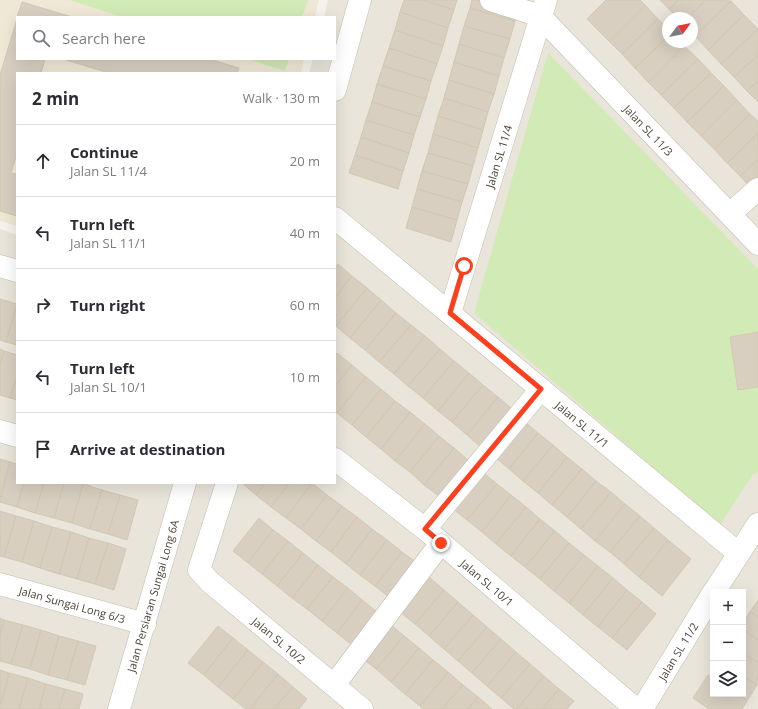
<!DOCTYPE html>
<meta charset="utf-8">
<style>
:root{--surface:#fff;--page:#f2f2f3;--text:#2b2b33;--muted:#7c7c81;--line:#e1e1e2}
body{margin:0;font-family:"Open Sans",sans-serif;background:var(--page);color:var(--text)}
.controls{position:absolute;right:12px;bottom:12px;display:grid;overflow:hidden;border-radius:0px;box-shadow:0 4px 16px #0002}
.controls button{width:36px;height:36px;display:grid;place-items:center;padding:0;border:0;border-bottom:1px solid var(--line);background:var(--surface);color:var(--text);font:20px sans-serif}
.compass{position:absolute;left:662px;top:12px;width:36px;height:36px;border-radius:50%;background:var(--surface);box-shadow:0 4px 16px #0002;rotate:57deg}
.stop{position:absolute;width:12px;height:12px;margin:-9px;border:3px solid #fc3f1d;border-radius:50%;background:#fff}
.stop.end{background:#fc3f1d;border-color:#fff;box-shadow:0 1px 4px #0008}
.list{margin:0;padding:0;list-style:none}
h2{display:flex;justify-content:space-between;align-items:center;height:52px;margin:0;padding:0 16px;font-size:17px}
h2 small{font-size:13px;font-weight:400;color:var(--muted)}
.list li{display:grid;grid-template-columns:26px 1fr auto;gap:12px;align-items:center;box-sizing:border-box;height:72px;padding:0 16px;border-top:1px solid var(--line)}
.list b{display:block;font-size:15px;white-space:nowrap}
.list p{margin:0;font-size:13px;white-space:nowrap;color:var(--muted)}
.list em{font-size:13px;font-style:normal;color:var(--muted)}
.icon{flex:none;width:22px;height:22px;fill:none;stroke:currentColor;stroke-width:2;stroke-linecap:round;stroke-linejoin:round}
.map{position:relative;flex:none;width:758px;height:709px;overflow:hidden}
.search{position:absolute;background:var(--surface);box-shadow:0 4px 16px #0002;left:16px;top:16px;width:320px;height:44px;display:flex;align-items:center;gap:10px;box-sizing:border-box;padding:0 14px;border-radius:0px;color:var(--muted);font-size:15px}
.panel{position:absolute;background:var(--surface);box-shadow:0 4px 16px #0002;left:16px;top:72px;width:320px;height:412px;border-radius:0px}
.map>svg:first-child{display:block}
.residential{fill:#eae5da;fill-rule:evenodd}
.education{fill:#efe8d6}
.green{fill:#d2eab5}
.building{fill:#d8cfc1;stroke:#d3c7b4}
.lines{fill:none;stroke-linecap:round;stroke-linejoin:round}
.minor-casing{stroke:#c2bbae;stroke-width:23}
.minor{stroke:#fff;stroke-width:22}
.route{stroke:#fc3f1d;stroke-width:5}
.labels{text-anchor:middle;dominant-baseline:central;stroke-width:3;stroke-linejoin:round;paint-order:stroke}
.street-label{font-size:11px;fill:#4b4439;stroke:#fff}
</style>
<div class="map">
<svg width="758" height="709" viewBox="0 0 758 709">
<rect width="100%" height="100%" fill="#f6f3ec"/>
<path class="residential" d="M328,0H758V709H0V229L17,235V483H335V73H309L313,59H335V17H324ZM668,18H692V42H668ZM713,592H743V694H713Z"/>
<path class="education" d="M0,0H319L315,17H17V59H304L301,73H17V226L0,221Z"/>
<path class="green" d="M70,0H308L302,17H122Z
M548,53L758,269V472L753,474L720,525L474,313Z
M248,59H289L285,71Z"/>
<path class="building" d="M404,0H423L454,10L448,28L400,12Z
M423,0H457L454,10Z
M472,0H509L520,3L515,21L470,8Z
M606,0H640L645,5L609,41L587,19Z
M660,0H679L669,9Z
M679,0H706L687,18H677L669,9Z
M706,0L731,1L695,36L692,33V18H687Z
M731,1L744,15L708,50L695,36Z
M22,2L72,17H17Z
M645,5L658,19L622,54L609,41Z
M470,8L515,21L510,39L464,26Z
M400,12L448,28L443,46L395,30Z
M744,15L758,29L721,64L708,50Z
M17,19V59H45L41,73H17V153L11,173L17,174V216L0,211V75Z
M658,19L668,29V36L635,68L622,54Z
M464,26L510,39L504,58L459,44Z
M758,29V55L734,77L721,64Z
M395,30L443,46L437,64L389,48Z
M668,36V42H681L684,46L648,82L635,68Z
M459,44L504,58L499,76L454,62Z
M684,46L698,59L661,95L648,82Z
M389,48L437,64L431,81L383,66Z
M758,55V81L747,91L734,77Z
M63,59H209L239,68L237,73H109Z
M698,59L711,73L674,108L661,95Z
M454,62L499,76L494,94L449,80Z
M383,66L431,81L426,99L377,84Z
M711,73L724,86L687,122L674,108Z
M449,80L494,94L488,112L444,98Z
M758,81V102L747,91Z
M377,84L426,99L420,117L372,102Z
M724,86L737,100L701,136L687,122Z
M444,98L488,112L483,130L438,116Z
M737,100L750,114L714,149L701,136Z
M372,102L420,117L414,135L366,120Z
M750,114L758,121V133L727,163L714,149Z
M438,116L483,130L478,148L433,134Z
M366,120L414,135L409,153L361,137Z
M758,133V159L740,176L727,163Z
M433,134L478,148L473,166L428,153Z
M361,137L409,153L403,171L355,155Z
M428,153L473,166L468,184L422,171Z
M355,155L403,171L398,189L349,173Z
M758,159V186L753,190L740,176Z
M422,171L468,184L462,202L417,189Z
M417,189L462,202L457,220L412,207Z
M412,207L457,220L451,242L406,228Z
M338,264L352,276L335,298V268Z
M352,276L367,288L336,326L335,298Z
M367,288L381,300L350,338L336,326Z
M0,299L17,304L6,342L0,340Z
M381,300L396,313L365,350L350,338Z
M17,305V345L6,342Z
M396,313L411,325L379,362L365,350Z
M411,325L425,336L394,374L379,362Z
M758,332V387L738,390L730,337Z
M425,336L440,349L408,386L394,374Z
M0,349L4,351L0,364Z
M440,349L454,361L423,398L408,386Z
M4,351L17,355V376L10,398L0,395V364Z
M337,353L352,365L335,386V356Z
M454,361L469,373L438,411L423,398Z
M352,365L366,377L337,413L335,412V386Z
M469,373L483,385L452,422L438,411Z
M17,376V400L10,398Z
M366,377L381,389L352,425L337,413Z
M483,385L498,397L467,435L452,422Z
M381,389L395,401L366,437L352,425Z
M498,397L512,409L481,447L467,435Z
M395,401L410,412L381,449L366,437Z
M410,412L425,424L395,461L381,449Z
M524,421L538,433L509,469L495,457Z
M425,424L439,436L410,472L395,461Z
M538,433L553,445L523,481L509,469Z
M439,436L454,448L424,485L410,472Z
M553,445L567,457L538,493L523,481Z
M454,448L468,460L439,496L424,485Z
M567,457L582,469L552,505L538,493Z
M0,459L10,462L0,498Z
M10,462L17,464V483H24L17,507L0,502Z
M582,469L596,481L567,517L552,505Z
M481,471L497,484L467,520L451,507Z
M596,481L611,492L581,529L567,517Z
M24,483H44L35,513L17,507Z
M44,483H64L54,518L35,513Z
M64,483L83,484L72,523L54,518Z
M242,483H265L256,495Z
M265,483H289L271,507L256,495Z
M289,483H312L286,518L271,507Z
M312,483L327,495L301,529L286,518Z
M83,484L102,490L90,529L72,523Z
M497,484L511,495L482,532L467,520Z
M102,490L120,495L108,534L90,529Z
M611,492L625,504L595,541L581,529Z
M120,495L138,500L127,540L108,534Z
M327,495L342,506L316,541L301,529Z
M511,495L526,507L496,544L482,532Z
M625,504L640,516L610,552L595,541Z
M342,506L357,517L331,552L316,541Z
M526,507L540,519L511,556L496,544Z
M0,511L16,516L4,557L0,556Z
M16,516L34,521L22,562L4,557Z
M640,516L654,528L624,564L610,552Z
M357,517L372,529L346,564L331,552Z
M259,518L273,530L248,563L233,551Z
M540,519L555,531L525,567L511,556Z
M34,521L52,527L40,568L22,562Z
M52,527L71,532L59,574L40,568Z
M654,528L668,540L639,577L624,564Z
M372,529L387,540L360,575L346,564Z
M273,530L288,541L262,574L248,563Z
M555,531L569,543L540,579L525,567Z
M71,532L89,538L77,579L59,574Z
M89,538L108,543L95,584L77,579Z
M387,540L402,552L375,586L360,575Z
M668,540L691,559L662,596L639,577Z
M288,541L303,553L277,586L262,574Z
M108,543L126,549L114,590L95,584Z
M569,543L584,555L554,591L540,579Z
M402,552L417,563L390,598L375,586Z
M303,553L318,565L292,598L277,586Z
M584,555L598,566L569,603L554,591Z
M318,565L333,577L307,609L292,598Z
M598,566L613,578L583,615L569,603Z
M333,577L348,588L322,621L307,609Z
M429,577L444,590L415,624L400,612Z
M613,578L627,590L598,627L583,615Z
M348,588L362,600L337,633L322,621Z
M444,590L458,602L429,636L415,624Z
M627,590L642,602L612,638L598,627Z
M362,600L377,612L352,645L337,633Z
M758,600V617L750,612Z
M458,602L473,615L444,649L429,636Z
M642,602L656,614L627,650L612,638Z
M750,612L758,617V640L743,630V623Z
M473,615L487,627L458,661L444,649Z
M0,618L4,620L0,635Z
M4,620L23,625L11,664L0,661V635Z
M389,623L404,636L376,669L361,657Z
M23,625L41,630L30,669L11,664Z
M218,626L233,638L204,675L188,663Z
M487,627L501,639L472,673L458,661Z
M41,630L59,636L48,675L30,669Z
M743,630L758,640V663L743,653Z
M59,636L78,641L67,680L48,675Z
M404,636L419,648L391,682L376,669Z
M233,638L248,650L218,687L204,675Z
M501,639L516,652L487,686L472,673Z
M78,641L96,646L85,685L67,680Z
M419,648L433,660L405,694L391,682Z
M248,650L263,662L233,699L218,687Z
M516,652L530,664L501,698L487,686Z
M743,653L758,663L757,685L743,676Z
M433,660L448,672L420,706L405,694Z
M263,662L278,674L250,709H246L233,699Z
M530,664L544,676L517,709H514L501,698Z
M0,670L9,673L0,705Z
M448,672L463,685L442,709H423L420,706Z
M9,673L28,678L19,709H0Z
M278,674L293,687L274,709H250Z
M708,675L713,678V694H736L747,701L742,709H709L693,698Z
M544,676L559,689L542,709H517Z
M743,676L757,685L747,701L736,694H743Z
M28,678L46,684L39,709H19Z
M46,684L65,689L59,709H39Z
M463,685L478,697L468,709H442Z
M293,687L307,699L299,709H274Z
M65,689L83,694L79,709H59Z
M559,689L574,701L567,709H542Z
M478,697L492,709H468Z"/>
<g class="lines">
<defs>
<g id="minor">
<path id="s1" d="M491,0L540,16L758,244"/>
<path d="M335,90L360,0"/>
<path d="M730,214L758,189"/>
<path id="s2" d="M335,218L738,553"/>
<path d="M0,266L17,271"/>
<path id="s3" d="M450,313L546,0"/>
<path d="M0,431L17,436"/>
<path id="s4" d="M335,459L425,529L636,709"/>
<path id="s5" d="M227,483L199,570L210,582L362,709"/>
<path d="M425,529L541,389"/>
<path id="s6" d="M0,584L145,624"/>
<path d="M714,592L758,524"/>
<path d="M334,685L441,543"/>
<path id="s7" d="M119,709L185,483"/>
<path id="s8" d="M642,709L713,593"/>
</g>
</defs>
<use href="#minor" class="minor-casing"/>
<use href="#minor" class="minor"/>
</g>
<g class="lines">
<path class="route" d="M441,543L425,529L541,389L450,313L464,266"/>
</g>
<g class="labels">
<g class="street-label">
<text stroke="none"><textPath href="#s1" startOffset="209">Jalan SL 11/3</textPath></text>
<text stroke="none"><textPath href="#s3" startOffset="164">Jalan SL 11/4</textPath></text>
<text stroke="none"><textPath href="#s2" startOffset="322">Jalan SL 11/1</textPath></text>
<text stroke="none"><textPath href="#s4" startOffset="196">Jalan SL 10/1</textPath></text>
<text stroke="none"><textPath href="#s7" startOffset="118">Jalan Persiaran Sungai Long 6A</textPath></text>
<text stroke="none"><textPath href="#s6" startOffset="75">Jalan Sungai Long 6/3</textPath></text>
<text stroke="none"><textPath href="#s5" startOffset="198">Jalan SL 10/2</textPath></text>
<text stroke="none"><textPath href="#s8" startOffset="68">Jalan SL 11/2</textPath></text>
</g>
</g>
</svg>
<div class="controls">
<button>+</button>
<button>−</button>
<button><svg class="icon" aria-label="layers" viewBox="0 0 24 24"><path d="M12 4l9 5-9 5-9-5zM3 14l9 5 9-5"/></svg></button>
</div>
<svg class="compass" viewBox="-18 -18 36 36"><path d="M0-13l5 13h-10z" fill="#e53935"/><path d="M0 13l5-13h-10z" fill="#7c7c81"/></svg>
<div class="stop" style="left:464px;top:266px"></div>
<div class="stop end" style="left:441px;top:543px"></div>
<div class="search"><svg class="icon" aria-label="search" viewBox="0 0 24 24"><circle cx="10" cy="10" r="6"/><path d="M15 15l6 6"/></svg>Search here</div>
<section class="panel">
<h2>2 min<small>Walk · 130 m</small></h2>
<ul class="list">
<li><svg class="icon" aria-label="ahead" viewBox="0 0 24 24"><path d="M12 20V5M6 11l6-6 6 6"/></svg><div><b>Continue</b><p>Jalan SL 11/4</p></div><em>20 m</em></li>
<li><svg class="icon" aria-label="left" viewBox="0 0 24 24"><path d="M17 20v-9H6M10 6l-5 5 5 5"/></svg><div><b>Turn left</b><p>Jalan SL 11/1</p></div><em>40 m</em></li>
<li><svg class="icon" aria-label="right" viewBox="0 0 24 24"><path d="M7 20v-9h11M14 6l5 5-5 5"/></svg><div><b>Turn right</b></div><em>60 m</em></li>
<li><svg class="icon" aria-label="left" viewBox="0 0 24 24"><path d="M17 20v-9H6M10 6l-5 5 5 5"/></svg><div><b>Turn left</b><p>Jalan SL 10/1</p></div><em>10 m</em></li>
<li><svg class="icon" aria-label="arrive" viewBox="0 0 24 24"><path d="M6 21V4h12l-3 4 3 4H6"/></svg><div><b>Arrive at destination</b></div></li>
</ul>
</section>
</div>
